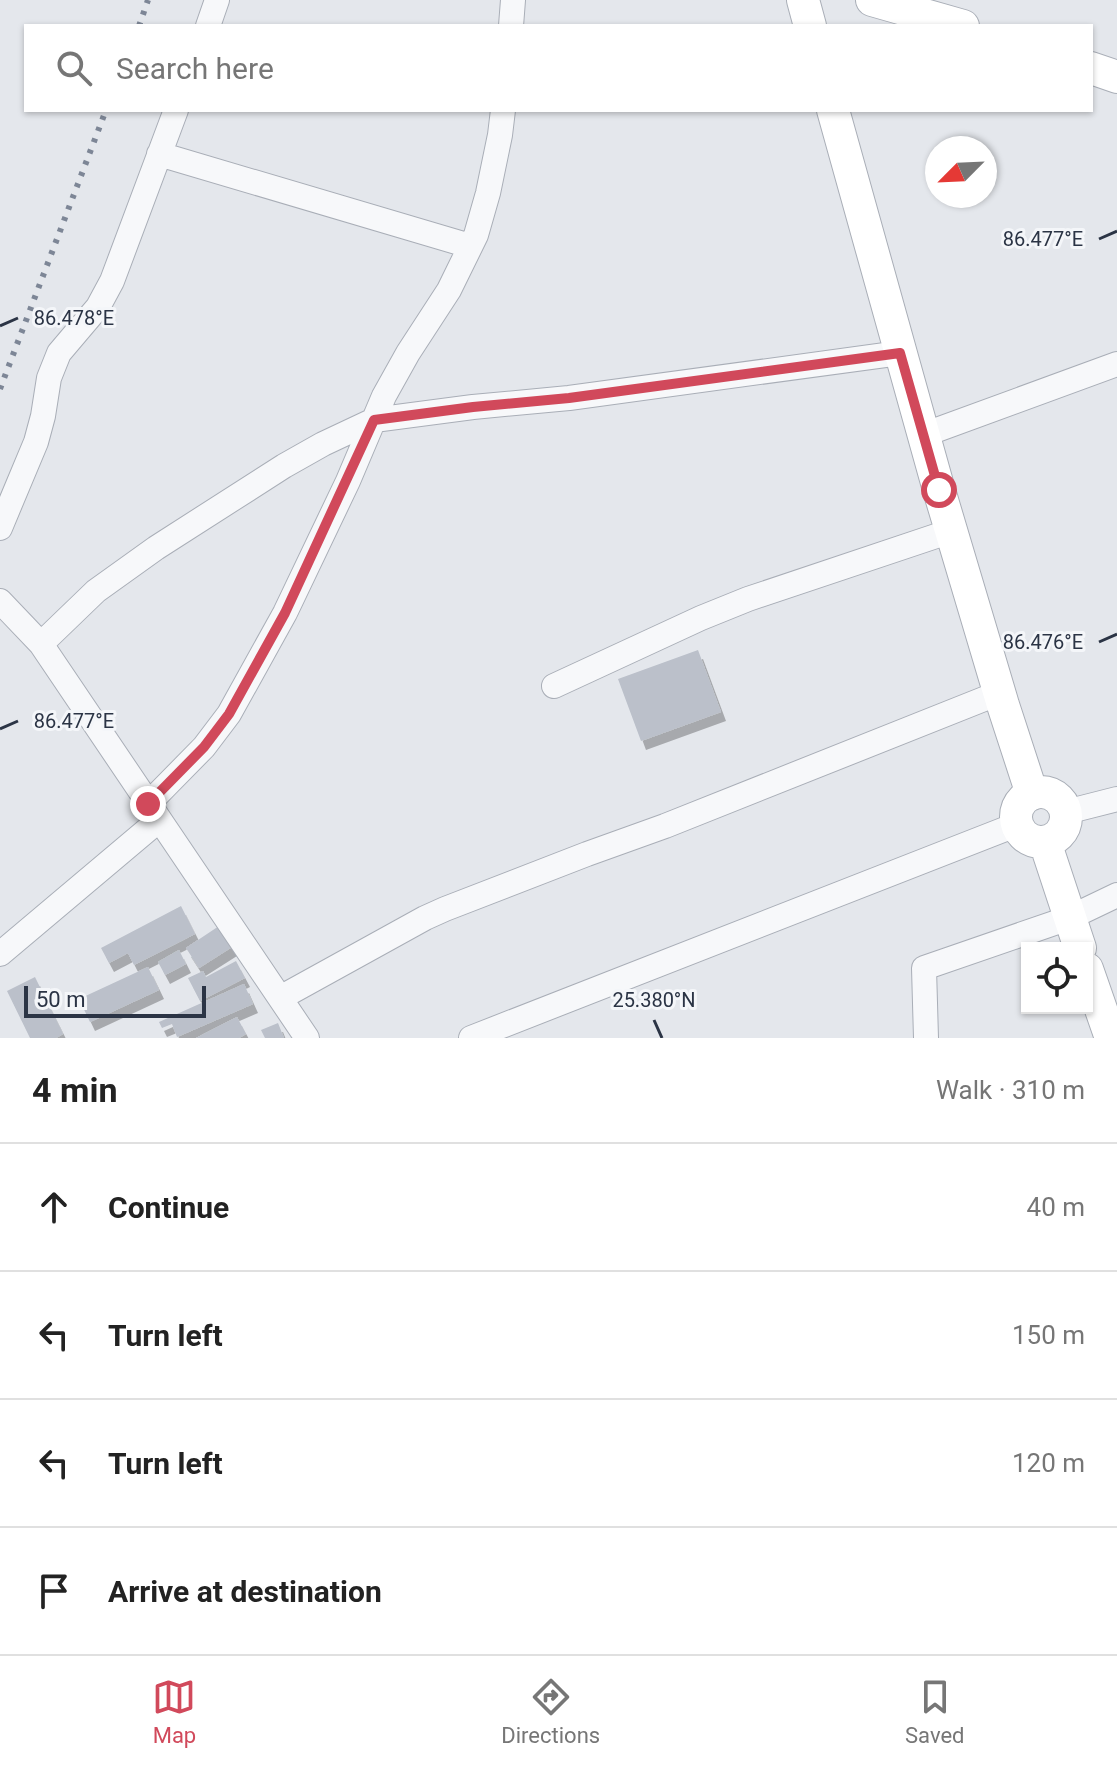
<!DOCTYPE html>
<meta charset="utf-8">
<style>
:root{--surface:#fff;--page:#f2f2f2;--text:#222;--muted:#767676;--line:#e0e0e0;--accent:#d1495b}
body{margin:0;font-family:Roboto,sans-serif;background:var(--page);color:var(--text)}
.controls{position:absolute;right:24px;bottom:24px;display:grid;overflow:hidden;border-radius:0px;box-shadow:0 2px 6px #0004}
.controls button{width:72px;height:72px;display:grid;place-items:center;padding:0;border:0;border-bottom:2px solid var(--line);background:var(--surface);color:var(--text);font:40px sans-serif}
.compass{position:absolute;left:925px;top:136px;width:72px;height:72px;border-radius:50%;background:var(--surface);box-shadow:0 2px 6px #0004;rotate:246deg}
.scale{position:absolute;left:24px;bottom:20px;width:182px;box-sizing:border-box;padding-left:8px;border:4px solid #2b3445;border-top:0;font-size:22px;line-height:28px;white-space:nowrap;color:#2b3445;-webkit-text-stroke:6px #f4f6f9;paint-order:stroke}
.stop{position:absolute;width:24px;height:24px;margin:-18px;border:6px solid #d1495b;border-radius:50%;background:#fff}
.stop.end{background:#d1495b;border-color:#fff;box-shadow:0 2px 8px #0008}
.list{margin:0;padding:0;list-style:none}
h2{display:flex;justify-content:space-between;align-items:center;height:104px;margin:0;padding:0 32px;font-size:34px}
h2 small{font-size:26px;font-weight:400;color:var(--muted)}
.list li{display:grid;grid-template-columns:52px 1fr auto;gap:24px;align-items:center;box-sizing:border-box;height:128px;padding:0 32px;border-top:2px solid var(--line)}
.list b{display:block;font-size:30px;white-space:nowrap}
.list em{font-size:26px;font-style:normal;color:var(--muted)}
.icon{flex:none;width:44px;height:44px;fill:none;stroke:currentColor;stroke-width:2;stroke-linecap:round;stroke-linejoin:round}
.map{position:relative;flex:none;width:1117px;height:1038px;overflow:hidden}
.search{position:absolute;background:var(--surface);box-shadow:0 2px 6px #0004;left:24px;right:24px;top:24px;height:88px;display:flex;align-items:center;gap:20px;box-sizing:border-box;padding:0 28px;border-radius:0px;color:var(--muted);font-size:30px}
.sheet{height:616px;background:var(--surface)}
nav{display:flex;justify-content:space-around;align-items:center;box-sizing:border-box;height:112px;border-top:2px solid var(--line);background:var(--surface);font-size:22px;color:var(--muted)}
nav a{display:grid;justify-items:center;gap:4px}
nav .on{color:var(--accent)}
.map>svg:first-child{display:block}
.building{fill:#bbc0ca;filter:url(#shadow)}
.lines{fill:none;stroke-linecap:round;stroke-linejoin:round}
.street-casing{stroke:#a9aeb7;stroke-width:26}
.secondary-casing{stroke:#a9aeb7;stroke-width:34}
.street{stroke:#f7f8fa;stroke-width:24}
.secondary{stroke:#fff;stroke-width:32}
.rail{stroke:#7d8696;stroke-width:6;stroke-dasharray:4 8;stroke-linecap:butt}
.route{stroke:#d1495b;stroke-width:10}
.ticks{fill:none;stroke:#2b3445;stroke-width:3}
.ticks-label{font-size:20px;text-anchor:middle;fill:#2b3445;stroke:#f4f6f9;stroke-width:6;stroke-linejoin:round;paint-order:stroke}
</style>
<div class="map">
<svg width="1117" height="1038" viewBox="0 0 1117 1038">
<defs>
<filter id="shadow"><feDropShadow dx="5" dy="9" stdDeviation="0" flood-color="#0004"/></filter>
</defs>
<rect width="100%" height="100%" fill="#e4e7ec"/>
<path class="building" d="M698,650L721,712L641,741L618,679Z
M181,906L195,934L134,965L128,953L109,963L101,948Z
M219,926L232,947L199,968L186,948Z
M179,950L186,964L165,975L158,962Z
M236,961L245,978L200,1001L188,978L203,971L206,977Z
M148,967L159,990L90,1022L79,999Z
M35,977L63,1034L56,1038H30L7,991Z
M244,984L253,1004L177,1037L172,1024L162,1028L159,1022Z
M237,1017L246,1034L239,1038H196Z
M278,1023L284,1038H265L261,1030Z"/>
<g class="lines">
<defs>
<path id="street" d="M208,26L217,0
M511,26L513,0
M159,154L470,246
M923,435L1117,364
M0,528L36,442L43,416L49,378L59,353L98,307L112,281L176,110
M0,601L41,644L307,1038
M41,644L96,591L156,548L284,466L323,444L374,420L473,407L569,398L900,353
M554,686L701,618L748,599L951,531
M148,804L204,747L229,714L285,613L348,481L384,396L408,353L449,290L476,235L488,193L500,135L503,110
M1066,812L1117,799
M0,954L159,820
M280,998L425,918L445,909L587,854L665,826L999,693
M471,1038L1018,824
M926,1038L924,968L1069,918L1117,895"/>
<path id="secondary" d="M803,0L810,26
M872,0L963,26
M1091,68L1117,77
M833,110L939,490L1003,705L1032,794
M1016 817a25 25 0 1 1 50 0a25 25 0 1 1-50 0Z
M1045,842L1080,948
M1087,969L1111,1038"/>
</defs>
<use href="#street" class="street-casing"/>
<use href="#secondary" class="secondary-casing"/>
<use href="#street" class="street"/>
<use href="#secondary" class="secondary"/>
<path class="rail" d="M139,26L148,0
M0,389L106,110"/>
</g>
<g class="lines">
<path class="route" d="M148,804L204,747L229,714L285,613L374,420L473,407L569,398L900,353L939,490"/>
</g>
<path class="ticks" d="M1099,239L1117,231M0,326L18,318M1099,642L1117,634M0,729L18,721M654,1020L662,1038"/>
<g class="ticks-label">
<text x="1043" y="246">86.477°E</text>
<text x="74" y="325">86.478°E</text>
<text x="1043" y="649">86.476°E</text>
<text x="74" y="728">86.477°E</text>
<text x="654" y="1007">25.380°N</text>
</g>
</svg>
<div class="controls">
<button><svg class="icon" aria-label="locate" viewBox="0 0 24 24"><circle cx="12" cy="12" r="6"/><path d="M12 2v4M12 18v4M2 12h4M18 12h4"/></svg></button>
</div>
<svg class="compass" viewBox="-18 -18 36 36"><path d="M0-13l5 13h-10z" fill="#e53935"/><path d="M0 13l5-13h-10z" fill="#767676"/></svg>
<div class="scale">50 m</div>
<div class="stop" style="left:939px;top:490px"></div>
<div class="stop end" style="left:148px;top:804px"></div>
<div class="search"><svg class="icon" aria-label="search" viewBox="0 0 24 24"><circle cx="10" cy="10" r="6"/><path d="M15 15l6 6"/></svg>Search here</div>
</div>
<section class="sheet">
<h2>4 min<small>Walk · 310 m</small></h2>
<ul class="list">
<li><svg class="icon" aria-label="ahead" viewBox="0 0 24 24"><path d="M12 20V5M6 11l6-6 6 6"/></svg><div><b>Continue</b></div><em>40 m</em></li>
<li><svg class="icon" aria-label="left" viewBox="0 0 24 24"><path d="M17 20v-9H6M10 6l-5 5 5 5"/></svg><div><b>Turn left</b></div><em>150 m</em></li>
<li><svg class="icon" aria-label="left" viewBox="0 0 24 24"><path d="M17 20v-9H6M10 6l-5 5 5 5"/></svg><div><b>Turn left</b></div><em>120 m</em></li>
<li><svg class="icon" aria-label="arrive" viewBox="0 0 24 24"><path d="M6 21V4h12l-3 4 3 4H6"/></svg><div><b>Arrive at destination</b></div></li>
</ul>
</section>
<nav>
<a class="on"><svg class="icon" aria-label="map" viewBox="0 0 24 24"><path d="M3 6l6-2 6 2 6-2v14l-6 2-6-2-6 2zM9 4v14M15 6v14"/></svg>Map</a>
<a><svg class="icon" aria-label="directions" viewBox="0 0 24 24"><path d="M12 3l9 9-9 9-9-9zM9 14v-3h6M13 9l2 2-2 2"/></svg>Directions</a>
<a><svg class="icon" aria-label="saved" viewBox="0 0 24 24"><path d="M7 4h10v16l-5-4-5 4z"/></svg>Saved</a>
</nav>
